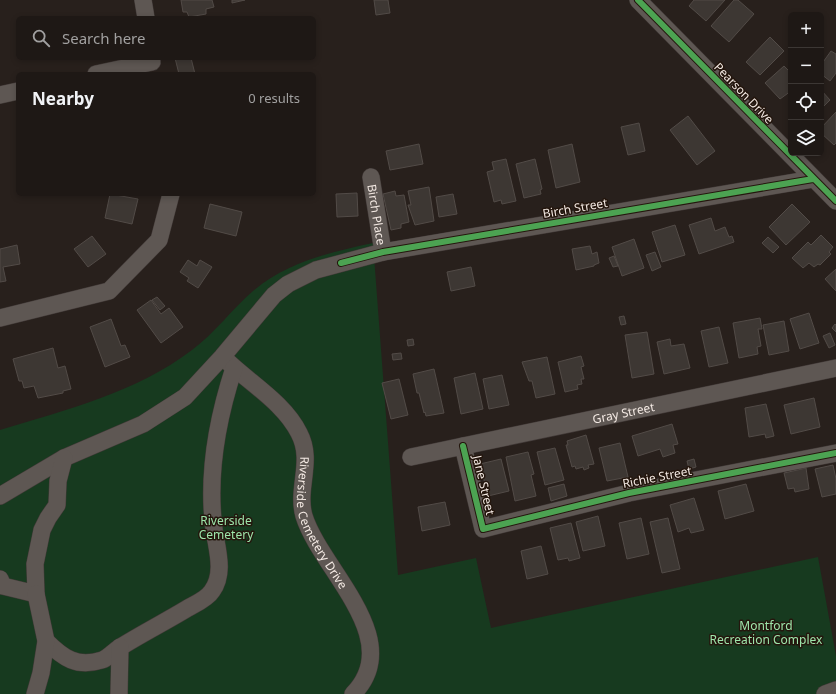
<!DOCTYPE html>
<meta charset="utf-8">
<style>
:root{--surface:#1e1815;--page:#2b2522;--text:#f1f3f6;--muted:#a1a0a0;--line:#3c3734}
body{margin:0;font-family:"Noto Sans",sans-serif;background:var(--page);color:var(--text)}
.controls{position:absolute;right:12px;top:12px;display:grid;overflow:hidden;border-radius:6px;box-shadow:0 2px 6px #0003}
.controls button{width:36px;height:36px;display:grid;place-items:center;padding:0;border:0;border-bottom:1px solid var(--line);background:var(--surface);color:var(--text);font:20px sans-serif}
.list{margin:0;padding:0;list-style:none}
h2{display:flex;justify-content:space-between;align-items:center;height:52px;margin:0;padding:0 16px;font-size:17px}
h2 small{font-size:13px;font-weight:400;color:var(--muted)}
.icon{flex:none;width:22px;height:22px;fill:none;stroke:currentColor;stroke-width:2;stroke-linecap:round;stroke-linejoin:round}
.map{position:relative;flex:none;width:836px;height:694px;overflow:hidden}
.search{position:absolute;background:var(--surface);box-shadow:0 2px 6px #0003;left:16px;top:16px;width:300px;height:44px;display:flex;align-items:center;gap:10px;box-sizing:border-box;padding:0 14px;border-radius:6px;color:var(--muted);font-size:15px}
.panel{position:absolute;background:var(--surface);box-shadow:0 2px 6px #0003;left:16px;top:72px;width:300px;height:124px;border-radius:6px}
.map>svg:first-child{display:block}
.green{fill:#173a1f}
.building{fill:#3d3733;stroke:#524b47}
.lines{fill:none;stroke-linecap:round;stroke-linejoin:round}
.minor-casing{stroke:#423a38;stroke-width:18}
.minor{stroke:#5e5753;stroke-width:17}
.cycleway-casing{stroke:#24160d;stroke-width:8}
.cycleway{stroke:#4ca352;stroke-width:6}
.labels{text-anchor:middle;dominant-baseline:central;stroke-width:3;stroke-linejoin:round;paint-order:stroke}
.street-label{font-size:12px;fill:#f3e9e3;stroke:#24160d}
.park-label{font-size:12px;fill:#9de5aa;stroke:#24160d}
</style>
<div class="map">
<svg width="836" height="694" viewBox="0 0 836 694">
<rect width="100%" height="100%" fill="#28201c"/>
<path class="green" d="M373,243L398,575L476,558L491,628L818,557L836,656V694H0V430C66,410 137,392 192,350C215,333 232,309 253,291C287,262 331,252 373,243Z"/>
<path class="building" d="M181,0H212L214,7L206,9V14L189,17L187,12H183Z
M232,0H245L232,3Z
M374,0H388L390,13L376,15Z
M694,0H725L706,21L689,6Z
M734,0H738L754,14L729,42L711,26Z
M770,37L784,51L760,75L746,62Z
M831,51L836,54V73L830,81L821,74V65Z
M175,58H191L195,74H179Z
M784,66L791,73V91L780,99L765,83Z
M821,90L830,100L821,109Z
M836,112V143L834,145L821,133V128Z
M688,116L715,151L697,165L670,130Z
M639,123L645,151L628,155L621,127Z
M419,144L423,164L390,170L386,151Z
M572,144L580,182L556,188L548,150Z
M506,159L516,201L502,204L501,200L494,202L487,172L494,170L492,162Z
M535,159L542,189L540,190L541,194L524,198L516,164Z
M429,187L434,221L415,225L408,205H411L408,191Z
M395,191L396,196L404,195L409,222L401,224V228L391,230L383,194Z
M357,193L358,216L337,217L336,194Z
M110,194L138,199L132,224L105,218Z
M453,194L457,214L439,217L436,197Z
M210,204L242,212L236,236L204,228Z
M792,204L810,222L786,245L769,227Z
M711,218L715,231L725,227L729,237L732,236L734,242L699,254L689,225Z
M675,225L685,255L662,262L652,232Z
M821,235L833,247L829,252L831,254L820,265L818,264L814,267L809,263L803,268L792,258L808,242L811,245Z
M92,236L106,254L88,267L74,249Z
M768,237L779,247L773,253L762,243Z
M634,239L644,268L622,276L612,247Z
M17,245L20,264L3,267L6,281L0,282V249Z
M590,246L592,254L597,252L599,263L594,265V266L576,270L572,249Z
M655,252L661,267L652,271L646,255Z
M614,256L618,266L613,267L609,258Z
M188,260L197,266L200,260L212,267L198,288L187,281L189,278L180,272Z
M471,267L475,286L451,291L447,272Z
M836,269V291L825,279Z
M157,297L165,306L160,310L152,300Z
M151,300L161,314L169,308L183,327L161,343L137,310Z
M809,313L819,343L800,349L790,319Z
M624,316L626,324L621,325L619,317Z
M760,318L762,329H758L761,346L757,347L758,354L739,358L733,323Z
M111,319L121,346L125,345L130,357L105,367L90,327Z
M784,321L789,351L769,355L763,325Z
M835,324L836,325V332L832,328Z
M719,327L728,363L709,367L701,331Z
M647,332L654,374L632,378L625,335Z
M830,333L835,345L829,348L823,336Z
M413,339L414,345L408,346L407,340Z
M670,339L671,346L684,344L690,368L664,374L657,342Z
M53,348L58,368L65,366L71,389L63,391V393L38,398L34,386L24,388L22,381H19L13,359Z
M401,353L402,359L393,360L392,354Z
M581,356L584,366L581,367L584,379H581L582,384L577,385L578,389L565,392L558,362Z
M547,357L555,394L536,398L532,381H529L522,362Z
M434,369L444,413L426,416L425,412L424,413L419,393H417L413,374Z
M475,373L483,409L461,414L454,378Z
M502,375L509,405L489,409L483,379Z
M399,379L408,415L391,419L382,383Z
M814,398L820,427L791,434L784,405Z
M766,404L774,436L766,438L765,434L749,437L745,408Z
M672,424L678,444L673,445L675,453L663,457L660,449L638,456L632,436Z
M586,435L594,464L588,465L589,468L584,470L583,467L576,469L575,466L572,467L566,445H568L567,441Z
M620,443L628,477L607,481L599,448Z
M555,448L564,480L545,485L537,452Z
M528,452L534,474L531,475L536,496L515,501L506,457Z
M501,459L509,491L488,496L480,464Z
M694,459L696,467L689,469L687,461Z
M833,465L836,479V494L822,497L815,469Z
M806,468L809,489L795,492L794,488L788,489L784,473Z
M564,484L567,496L551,501L548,488Z
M746,484L754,511L725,519L718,491Z
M694,498L704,530L691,533L689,528L678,532L670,505Z
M445,502L450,525L422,531L418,507Z
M598,516L605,546L583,551L576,522Z
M641,518L649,554L627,559L619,523Z
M668,518L680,569L662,573L650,522Z
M571,523L580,558L569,561L568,558L558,560L550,528Z
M541,546L548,574L527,579L521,551Z"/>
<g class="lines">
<defs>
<g id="minor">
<path d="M143,0L146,18"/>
<path d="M638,0L836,201"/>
<path d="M96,74L152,62"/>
<path d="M0,95L18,91"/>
<path id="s1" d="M371,177L383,252"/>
<path d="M0,318L109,291L159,240L171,194"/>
<path id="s2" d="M227,361C251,384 284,403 299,433C314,461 296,488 304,516C321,570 407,639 353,694"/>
<path d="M463,446L483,529L629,493L836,453"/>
<path id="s3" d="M411,457L836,368"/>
<path d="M0,496L64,458L143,424L185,397L222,357L274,295L288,284L316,270L383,252L813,179"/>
<path d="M0,579L3,586L36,594L35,564L42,530L48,518L57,505L58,481L64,458"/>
<path d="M46,641C63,658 77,668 102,660C108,658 114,651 119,648C141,634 165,622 188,608C195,604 207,599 212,591C225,573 217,550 214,529C207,475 217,420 234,368"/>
<path d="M35,694L41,673L46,641L36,594"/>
<path d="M119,694L120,647"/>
<path d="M825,694L836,690"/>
</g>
</defs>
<use href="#minor" class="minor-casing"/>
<use href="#minor" class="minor"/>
<defs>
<path id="cycleway" d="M638,0L836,201
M341,263L383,252L813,179
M463,446L483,529L629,493L836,453"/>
</defs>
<use href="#cycleway" class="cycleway-casing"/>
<use href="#cycleway" class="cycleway"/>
</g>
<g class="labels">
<g class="street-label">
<text transform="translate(744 93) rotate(46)">Pearson Drive</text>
<text transform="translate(575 208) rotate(-10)">Birch Street</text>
<text stroke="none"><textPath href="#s1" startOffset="38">Birch Place</textPath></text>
<text stroke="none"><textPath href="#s3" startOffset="217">Gray Street</textPath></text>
<text transform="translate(657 477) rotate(-11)">Richie Street</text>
<text transform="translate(484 485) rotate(77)">Jane Street</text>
<text stroke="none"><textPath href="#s2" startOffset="198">Riverside Cemetery Drive</textPath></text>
</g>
<g class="park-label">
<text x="226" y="520">Riverside<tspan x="226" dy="14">Cemetery</tspan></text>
<text x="766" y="625">Montford<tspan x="766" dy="14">Recreation Complex</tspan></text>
</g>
</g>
</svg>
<div class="controls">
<button>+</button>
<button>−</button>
<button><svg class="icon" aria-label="locate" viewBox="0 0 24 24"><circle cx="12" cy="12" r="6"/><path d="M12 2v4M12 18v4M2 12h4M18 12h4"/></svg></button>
<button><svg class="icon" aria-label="layers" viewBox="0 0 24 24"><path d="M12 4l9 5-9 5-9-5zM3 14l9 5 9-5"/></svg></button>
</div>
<div class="search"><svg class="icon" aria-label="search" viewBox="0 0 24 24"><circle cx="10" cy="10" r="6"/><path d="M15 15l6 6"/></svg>Search here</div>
<section class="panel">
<h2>Nearby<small>0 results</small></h2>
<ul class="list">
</ul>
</section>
</div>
